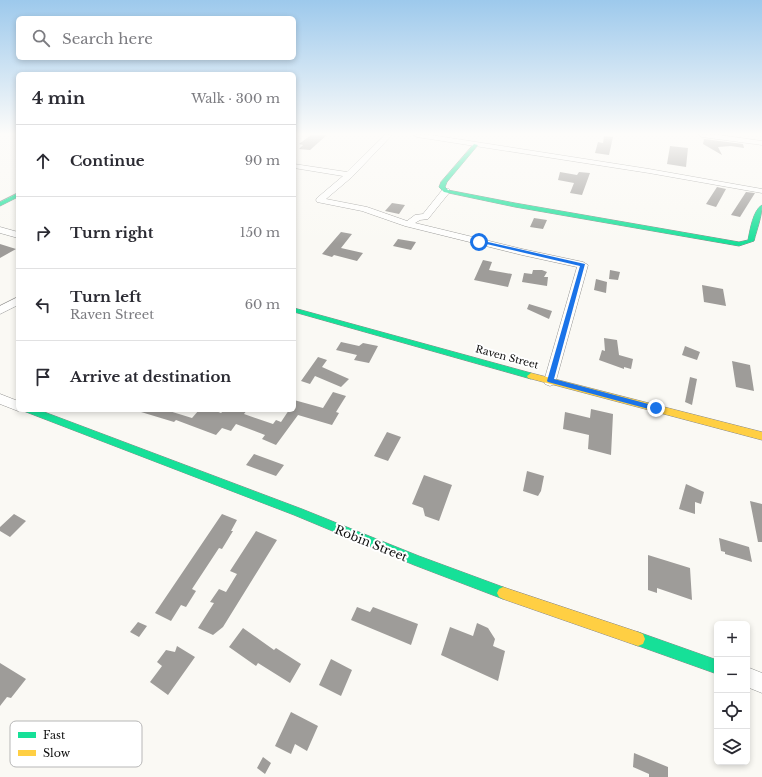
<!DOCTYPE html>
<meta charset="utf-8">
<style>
:root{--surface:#fff;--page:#f2f2f3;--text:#2b2b33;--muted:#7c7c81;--line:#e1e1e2}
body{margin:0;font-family:"Libre Baskerville",serif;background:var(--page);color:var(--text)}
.controls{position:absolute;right:12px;bottom:12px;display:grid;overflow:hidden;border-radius:6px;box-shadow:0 2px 6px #0003}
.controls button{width:36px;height:36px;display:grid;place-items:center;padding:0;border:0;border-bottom:1px solid var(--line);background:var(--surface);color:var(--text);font:20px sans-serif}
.stop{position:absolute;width:12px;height:12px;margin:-9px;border:3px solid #1a73e8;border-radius:50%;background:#fff}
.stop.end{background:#1a73e8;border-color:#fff;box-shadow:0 1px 4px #0008}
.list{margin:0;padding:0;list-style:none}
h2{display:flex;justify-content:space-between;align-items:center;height:52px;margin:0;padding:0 16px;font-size:17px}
h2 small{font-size:13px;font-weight:400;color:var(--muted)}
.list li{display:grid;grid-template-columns:26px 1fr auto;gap:12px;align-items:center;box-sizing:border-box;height:72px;padding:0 16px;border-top:1px solid var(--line)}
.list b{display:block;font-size:15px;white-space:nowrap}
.list p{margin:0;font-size:13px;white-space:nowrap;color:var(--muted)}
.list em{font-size:13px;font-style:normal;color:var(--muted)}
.icon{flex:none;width:22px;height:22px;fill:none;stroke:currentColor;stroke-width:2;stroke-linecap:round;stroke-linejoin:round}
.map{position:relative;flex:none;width:762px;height:777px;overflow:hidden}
.search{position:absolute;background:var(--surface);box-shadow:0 2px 6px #0003;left:16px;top:16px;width:280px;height:44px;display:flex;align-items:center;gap:10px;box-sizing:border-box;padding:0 14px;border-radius:6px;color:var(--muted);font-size:15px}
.panel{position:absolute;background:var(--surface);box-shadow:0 2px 6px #0003;left:16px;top:72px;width:280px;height:340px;border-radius:6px}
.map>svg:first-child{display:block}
.building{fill:#9e9c99}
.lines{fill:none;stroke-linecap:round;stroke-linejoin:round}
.street-casing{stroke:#949492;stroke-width:1}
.fast-casing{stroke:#8b8a88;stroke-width:1}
.slow-casing{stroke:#8b8a88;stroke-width:1}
.street{fill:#fefefd;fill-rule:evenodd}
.fast{fill:#16e098;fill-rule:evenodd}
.slow{fill:#ffcf43;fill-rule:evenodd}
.route{fill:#1a73e8}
.labels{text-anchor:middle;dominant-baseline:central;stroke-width:4;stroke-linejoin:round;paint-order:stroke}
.street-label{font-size:10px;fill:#0e0e0e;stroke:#fff}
.near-street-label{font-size:12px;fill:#0e0e0e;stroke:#fff}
.key{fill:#fff;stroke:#b7b7b7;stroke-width:1}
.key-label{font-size:11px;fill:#0e0e0e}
</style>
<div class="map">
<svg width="762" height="777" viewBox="0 0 762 777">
<rect width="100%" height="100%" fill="#faf9f4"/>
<path class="building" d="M311,135H327L310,150L299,149L303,145L299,144Z
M604,136L613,137L609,155L595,153L598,142L603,143Z
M704,139L743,144L744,148L731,146L718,147L722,155L703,144Z
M670,146L688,148L686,167L667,164Z
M560,172L577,175L579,172L590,173L582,195L570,193L574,183L558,180Z
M717,187L726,189L716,207L706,204Z
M746,192L755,193L740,217L731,215Z
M392,203L405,205L399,214L385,211Z
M534,218L547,220L543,229L530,227Z
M341,232L352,234L341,248L363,253L357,261L334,255L332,257L322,254Z
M398,239L416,242L411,250L393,246Z
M0,244L16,249L0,258Z
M483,260L492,262L489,270L512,274L508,287L474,280Z
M533,270H542L547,272L544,277H548L547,286L522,282L524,273L532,274Z
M610,270L620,272L618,280L609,279Z
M596,279L607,282L606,293L594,290Z
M702,285L723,289L726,306L704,302Z
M529,304L552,311L549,319L527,309Z
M604,338L617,340L619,355L633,359L631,369L624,367V369L599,360L602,350L605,351Z
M341,342L359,346L363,343L378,346L369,363L354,360L357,355L336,350Z
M685,346L700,352L697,360L682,355Z
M318,357L327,360L322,367L349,379L341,387L315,376L310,384L301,381Z
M732,361L750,365L754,391L736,387Z
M690,377L697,379L692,405L685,402Z
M333,392L346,396L336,412L339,413L332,425L298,415L276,445L262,439L265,435L236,424L231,431L222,428L216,435L176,420L174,422L141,412V410H166L192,418L199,410H213L221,413L224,410H247L244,414L273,424L276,420L281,422L289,410H294V400L323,408Z
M591,409L613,414L611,455L588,449L589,435L563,429L565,412L590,418Z
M387,432L401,437L388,461L374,456Z
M254,454L284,465L276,476L246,465Z
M527,471L544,476L541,491L538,496L523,491Z
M424,475L452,485L439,521L425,516L423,508L412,504Z
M686,484L704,492L701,504L695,502V514L679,509Z
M750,501L762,504V542H758Z
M14,514L26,521L10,537L0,531V527Z
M222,514L237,520L231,531H233L222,549L219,548L192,589L196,591L186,607L181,605L171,621L155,613Z
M256,531L277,540L223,627L213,635L198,628L214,603L210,602L219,589L226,592L237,574L230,571Z
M719,538L749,547L752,562L725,554V552L721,551Z
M648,555L690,568L692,600L657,588V593L648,590Z
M357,607L370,612L373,607L418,624L411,645L351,620Z
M138,622L147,626L139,637L130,632Z
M477,623L488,628L495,639L493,646L505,651L498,681L441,655L450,627L473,636Z
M243,628L274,650L276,648L301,664L290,683L258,663L256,666L229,647Z
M177,646L195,657L168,695L150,682L162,666L157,662L166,650L175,652Z
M331,659L352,670L341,696L319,685Z
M0,663L26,679L11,698L7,697L0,706Z
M291,712L318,726L307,751L295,744L291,754L275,746Z
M634,753L668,767V777H649V774L633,767Z
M263,757L271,763L265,774L257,768Z"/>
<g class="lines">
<defs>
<path id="street" d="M385,135H392L352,177L326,199L367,207L407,221L415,215L423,214L443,189H449V193L428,219L420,220L415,223L522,249L583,262L588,265L555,384L550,386L545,384L544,381L577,267L522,255L405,226L362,211L317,202L316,200L317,198L343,176L294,168V164L347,172Z
M414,135H431L649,169L762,189V193L649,173L417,137Z
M699,135H719L762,141V145L702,137Z
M0,227L18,232V238L0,233Z
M18,297V305L0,314V306Z
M0,394L18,401V410H21L18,411L0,404Z
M747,667L762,673V693L747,687Z"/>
<path id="fast" d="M474,144L478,145L447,182L445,187L448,190L515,203L739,242L748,240C750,230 753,210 762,205C762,217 757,229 754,241L739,246L515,207L444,192L439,187L441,182Z
M18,193V197L0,206V202Z
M294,308L531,373L535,376L531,379L294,312Z
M24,410H39L302,509L419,556L503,587L507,589L509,593L507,597L503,599L414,565L294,515L26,412Z
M638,632L717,660V674L633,644L631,639L633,634Z"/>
<path id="slow" d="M531,373L762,432V440L528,378L527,376Z
M503,587L638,632L643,634L645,639L643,644L638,646L503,599L499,597L497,593L499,589Z"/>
</defs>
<use href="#street" class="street-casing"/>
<use href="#fast" class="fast-casing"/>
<use href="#slow" class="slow-casing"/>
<use href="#street" class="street"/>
<use href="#fast" class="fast"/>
<use href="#slow" class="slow"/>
</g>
<linearGradient id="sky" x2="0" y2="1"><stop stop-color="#9dc9ec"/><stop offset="0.55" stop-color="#fdfcfa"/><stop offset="1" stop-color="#fdfcfa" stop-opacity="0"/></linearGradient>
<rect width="762" height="244" fill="url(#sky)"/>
<path class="route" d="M479,240L585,264L554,379L656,406L660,408L659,410L656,411L548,382L547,381L580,266L478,242Z"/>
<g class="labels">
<g class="street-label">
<text transform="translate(507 357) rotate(15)">Raven Street</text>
</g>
<g class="near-street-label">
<text transform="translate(371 543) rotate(22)">Robin Street</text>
</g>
</g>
<rect x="10" y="721" width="132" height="46" rx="6" class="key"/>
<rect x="18" y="732" width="18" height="6" fill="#16e098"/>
<rect x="18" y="750" width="18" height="6" fill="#ffcf43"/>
<g class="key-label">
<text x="43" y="739">Fast</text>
<text x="43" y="757">Slow</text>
</g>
</svg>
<div class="controls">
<button>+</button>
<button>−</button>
<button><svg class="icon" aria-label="locate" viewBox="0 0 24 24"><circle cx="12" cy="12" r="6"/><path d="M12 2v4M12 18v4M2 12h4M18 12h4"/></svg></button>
<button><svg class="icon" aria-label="layers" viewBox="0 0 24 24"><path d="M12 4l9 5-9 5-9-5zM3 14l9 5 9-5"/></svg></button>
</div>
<div class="stop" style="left:479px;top:242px"></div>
<div class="stop end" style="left:656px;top:408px"></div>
<div class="search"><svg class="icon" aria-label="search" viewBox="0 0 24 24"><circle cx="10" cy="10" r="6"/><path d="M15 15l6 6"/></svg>Search here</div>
<section class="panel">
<h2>4 min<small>Walk · 300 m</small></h2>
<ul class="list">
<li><svg class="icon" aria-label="ahead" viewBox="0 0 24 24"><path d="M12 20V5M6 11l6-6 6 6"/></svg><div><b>Continue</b></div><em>90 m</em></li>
<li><svg class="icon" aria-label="right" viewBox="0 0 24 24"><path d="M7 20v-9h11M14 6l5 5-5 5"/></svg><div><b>Turn right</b></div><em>150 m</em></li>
<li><svg class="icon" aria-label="left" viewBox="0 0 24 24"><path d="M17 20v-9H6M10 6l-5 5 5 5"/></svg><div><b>Turn left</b><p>Raven Street</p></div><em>60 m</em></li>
<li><svg class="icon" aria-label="arrive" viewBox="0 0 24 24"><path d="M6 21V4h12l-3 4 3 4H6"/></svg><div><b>Arrive at destination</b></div></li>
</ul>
</section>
</div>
